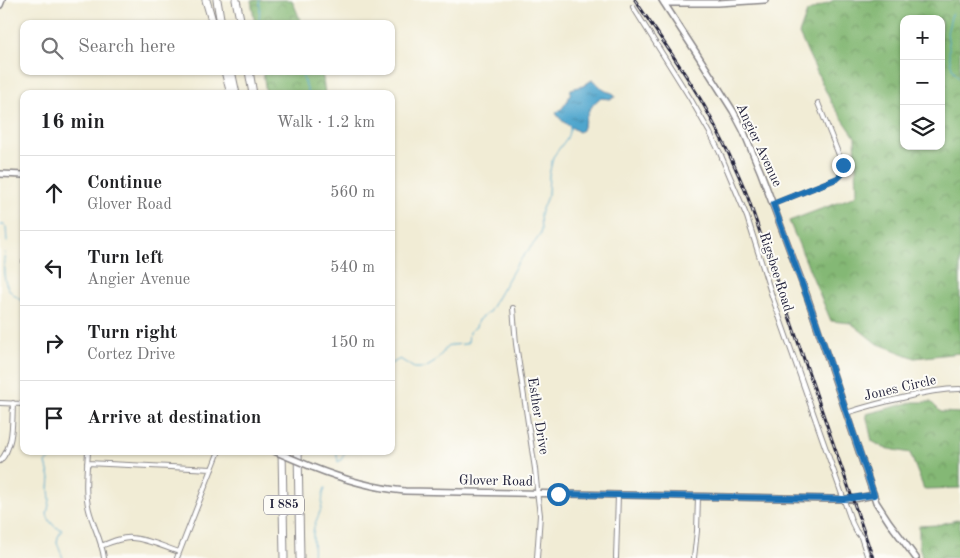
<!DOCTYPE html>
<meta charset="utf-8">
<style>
:root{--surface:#fff;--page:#f6f6f6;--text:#202124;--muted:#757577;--line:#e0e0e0}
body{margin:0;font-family:"Old Standard TT",serif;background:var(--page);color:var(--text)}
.controls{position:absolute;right:15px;top:15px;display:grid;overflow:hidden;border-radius:10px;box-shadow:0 1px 4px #0004}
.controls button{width:45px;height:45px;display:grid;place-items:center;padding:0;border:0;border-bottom:1px solid var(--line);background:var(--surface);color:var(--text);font:25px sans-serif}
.stop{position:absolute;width:15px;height:15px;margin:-11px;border:4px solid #1f6fb2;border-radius:50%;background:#fff}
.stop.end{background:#1f6fb2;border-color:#fff;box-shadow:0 1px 5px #0008}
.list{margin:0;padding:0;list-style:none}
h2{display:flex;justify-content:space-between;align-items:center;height:65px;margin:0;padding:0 20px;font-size:21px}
h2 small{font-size:16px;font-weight:400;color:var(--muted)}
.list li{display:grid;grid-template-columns:32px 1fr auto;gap:15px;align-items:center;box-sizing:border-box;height:75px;padding:0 20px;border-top:1px solid var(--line)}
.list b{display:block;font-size:19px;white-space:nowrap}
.list p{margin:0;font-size:16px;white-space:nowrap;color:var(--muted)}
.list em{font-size:16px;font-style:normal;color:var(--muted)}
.icon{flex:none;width:28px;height:28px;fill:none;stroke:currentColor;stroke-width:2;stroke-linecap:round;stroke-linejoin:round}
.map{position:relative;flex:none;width:960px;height:558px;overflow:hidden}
.search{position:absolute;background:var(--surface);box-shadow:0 1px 4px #0004;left:20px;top:20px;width:375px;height:55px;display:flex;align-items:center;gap:12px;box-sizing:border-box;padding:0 18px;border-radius:10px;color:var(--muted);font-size:19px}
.panel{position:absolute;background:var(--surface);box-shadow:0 1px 4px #0004;left:20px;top:90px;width:375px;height:365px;border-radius:10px}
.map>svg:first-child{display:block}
.forest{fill:url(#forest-crowns);stroke:#536d58;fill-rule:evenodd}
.water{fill:url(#water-ripples);stroke:#396484}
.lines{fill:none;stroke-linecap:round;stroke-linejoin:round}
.stream{stroke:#50a6cd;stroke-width:1}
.street-casing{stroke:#8a8788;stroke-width:6}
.secondary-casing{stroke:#8a8788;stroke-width:8}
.highway-casing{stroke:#8a8788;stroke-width:9}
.street{stroke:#fff;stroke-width:4}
.secondary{stroke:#fff;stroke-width:5}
.highway{stroke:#fff;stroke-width:7}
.rail-casing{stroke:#22223b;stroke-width:3}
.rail{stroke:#fdfcf7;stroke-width:1;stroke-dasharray:4;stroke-linecap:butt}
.secondary-bridge-casing{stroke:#8a8788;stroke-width:8;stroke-linecap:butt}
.secondary-bridge{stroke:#fff;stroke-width:5}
.route{stroke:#1f6fb2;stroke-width:6}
.labels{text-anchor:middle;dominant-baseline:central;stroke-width:4;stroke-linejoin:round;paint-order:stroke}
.shield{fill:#fdfcf7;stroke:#646373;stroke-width:1}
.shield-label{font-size:12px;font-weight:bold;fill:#22223b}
.street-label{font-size:14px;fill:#22223b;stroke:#fdfcf7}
</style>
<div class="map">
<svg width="960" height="558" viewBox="0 0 960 558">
<defs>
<pattern id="forest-crowns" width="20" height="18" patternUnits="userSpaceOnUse" patternTransform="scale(1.25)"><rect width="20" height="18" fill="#84b874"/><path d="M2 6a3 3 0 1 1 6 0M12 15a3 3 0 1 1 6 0" fill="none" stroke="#6c9560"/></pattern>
<pattern id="water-ripples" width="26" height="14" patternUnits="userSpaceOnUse" patternTransform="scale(1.25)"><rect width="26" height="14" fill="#50a6cd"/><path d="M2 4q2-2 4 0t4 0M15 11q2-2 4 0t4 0" fill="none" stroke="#4287a8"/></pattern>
</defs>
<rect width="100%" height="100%" fill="#fdfcf7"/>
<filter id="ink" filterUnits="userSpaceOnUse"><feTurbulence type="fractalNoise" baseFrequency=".02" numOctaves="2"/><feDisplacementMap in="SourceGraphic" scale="10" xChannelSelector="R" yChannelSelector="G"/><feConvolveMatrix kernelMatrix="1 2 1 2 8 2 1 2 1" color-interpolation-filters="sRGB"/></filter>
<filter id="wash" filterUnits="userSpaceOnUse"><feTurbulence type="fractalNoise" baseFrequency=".0096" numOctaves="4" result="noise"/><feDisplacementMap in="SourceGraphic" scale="20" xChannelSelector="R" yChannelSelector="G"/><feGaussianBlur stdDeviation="1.12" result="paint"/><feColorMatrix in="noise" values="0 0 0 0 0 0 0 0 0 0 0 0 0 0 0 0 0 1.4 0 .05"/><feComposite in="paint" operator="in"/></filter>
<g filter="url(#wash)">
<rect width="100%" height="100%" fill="#f1ecd5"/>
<path class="forest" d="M251,0H292L302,24H255Z
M834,0H960V353L915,358L876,343L851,323L831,321L789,221L853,197L857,193L855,137L831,102L799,34L807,12ZM904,19H941V146H904Z
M263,71H322L325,94H266Z
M913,402H931L941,412L960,413V488L924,489L910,453L884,448L872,441L866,414Z
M960,519V558H922L919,545V526L937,525Z"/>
<path class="water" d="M592,80C598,83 599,86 604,90C607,92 611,92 614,94L615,97L610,99L600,98C589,106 586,118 582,130L579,132C571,127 561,122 556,113C564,108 570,99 571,89L583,86Z"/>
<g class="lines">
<path class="stream" d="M259,0L260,5L259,24
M952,13L947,33L949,47V55L952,68L960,79
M304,71L302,75L309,94
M0,225H4L6,227L7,242
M5,253C3,265 2,282 11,292C14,296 20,299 24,302
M391,364L400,359L414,368H425L435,362L447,347L452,345L465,344L468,342L469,332L476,327L478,320L489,312L517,264L535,242L540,235L541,230L540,214L548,194L549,175L553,157L567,138L571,126
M58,451C56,457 49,458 46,463L50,478L49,489L50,500L47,514L49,520L54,526L62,530L58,537L57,543L63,558
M337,451C336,455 338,459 338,462L341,460L346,451
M313,558C314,550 313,542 313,534C313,523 321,514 322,504C323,497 322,496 325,488"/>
</g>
</g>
<g filter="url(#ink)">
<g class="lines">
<defs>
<path id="street" d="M633,7L690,98L710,133L720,153L747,217L772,296L852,523L856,531L861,537L868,558
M773,204L836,179C842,176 844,172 843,165L818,103
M24,261V281
M513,308L516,344L535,469L538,499L540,515L537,558
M0,403L24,404
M846,413C865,407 883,402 902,398C921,393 941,389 960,389
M88,451C87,471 84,491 89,510C93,526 102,541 104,558
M0,461C14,446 12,423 13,403
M87,463L212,469
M101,546C111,542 122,537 132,538C148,539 164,547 179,552
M177,558L219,451
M616,558L618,495
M694,558L697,531L698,497"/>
<path id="secondary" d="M662,0L699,57L733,111L743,130L761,173L807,296L876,502L889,522L916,558
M664,3H718L765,0
M0,5L2,0
M0,174L24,175
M312,467C342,479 372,488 405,491L830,499H853L874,495"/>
<path id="highway" d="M206,0L213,24
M217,0L221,24
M236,0L241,24
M225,71L231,94
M231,71L236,94
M249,71L253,94
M282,451L284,558
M298,451L300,558"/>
</defs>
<use href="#street" class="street-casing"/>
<use href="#secondary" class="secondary-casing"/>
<use href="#highway" class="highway-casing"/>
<use href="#street" class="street"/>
<use href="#secondary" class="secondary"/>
<use href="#highway" class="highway"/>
<defs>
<path id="rail" d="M635,0C659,36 685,71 706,109C721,137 735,165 747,195L873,558"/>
</defs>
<use href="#rail" class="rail-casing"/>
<use href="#rail" class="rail"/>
<defs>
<path id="secondary-bridge" d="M274,451L312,467"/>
</defs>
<use href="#secondary-bridge" class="secondary-bridge-casing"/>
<use href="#secondary-bridge" class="secondary-bridge"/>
</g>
</g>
<g class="lines" filter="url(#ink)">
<path class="route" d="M558,494L844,499L874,495L815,319L773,204L838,178L842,174L843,165"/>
</g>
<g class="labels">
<rect class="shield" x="264" y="495.5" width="40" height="19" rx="4"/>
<g class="shield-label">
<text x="284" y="505">I 885</text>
</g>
<g class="street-label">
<text transform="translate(759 145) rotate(65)">Angier Avenue</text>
<text transform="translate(776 272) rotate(72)">Rigsbee Road</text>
<text transform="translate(900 388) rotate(-13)">Jones Circle</text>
<text transform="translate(538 416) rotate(81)">Esther Drive</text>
<text transform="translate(496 481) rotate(1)">Glover Road</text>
</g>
</g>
</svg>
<div class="controls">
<button>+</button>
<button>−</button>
<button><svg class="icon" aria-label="layers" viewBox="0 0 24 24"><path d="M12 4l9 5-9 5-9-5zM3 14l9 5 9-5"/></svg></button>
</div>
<div class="stop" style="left:558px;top:494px"></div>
<div class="stop end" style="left:843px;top:165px"></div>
<div class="search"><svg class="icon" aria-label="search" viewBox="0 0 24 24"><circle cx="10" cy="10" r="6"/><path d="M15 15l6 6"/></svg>Search here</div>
<section class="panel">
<h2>16 min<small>Walk · 1.2 km</small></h2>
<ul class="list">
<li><svg class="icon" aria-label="ahead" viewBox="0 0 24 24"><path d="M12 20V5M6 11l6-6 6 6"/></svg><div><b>Continue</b><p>Glover Road</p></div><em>560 m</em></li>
<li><svg class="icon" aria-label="left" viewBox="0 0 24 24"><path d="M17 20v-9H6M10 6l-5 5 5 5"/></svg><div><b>Turn left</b><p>Angier Avenue</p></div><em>540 m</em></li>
<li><svg class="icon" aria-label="right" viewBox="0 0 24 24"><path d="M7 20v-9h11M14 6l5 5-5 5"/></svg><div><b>Turn right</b><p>Cortez Drive</p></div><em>150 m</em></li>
<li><svg class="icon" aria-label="arrive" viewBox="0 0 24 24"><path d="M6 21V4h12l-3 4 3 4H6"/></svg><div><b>Arrive at destination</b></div></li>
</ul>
</section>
</div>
